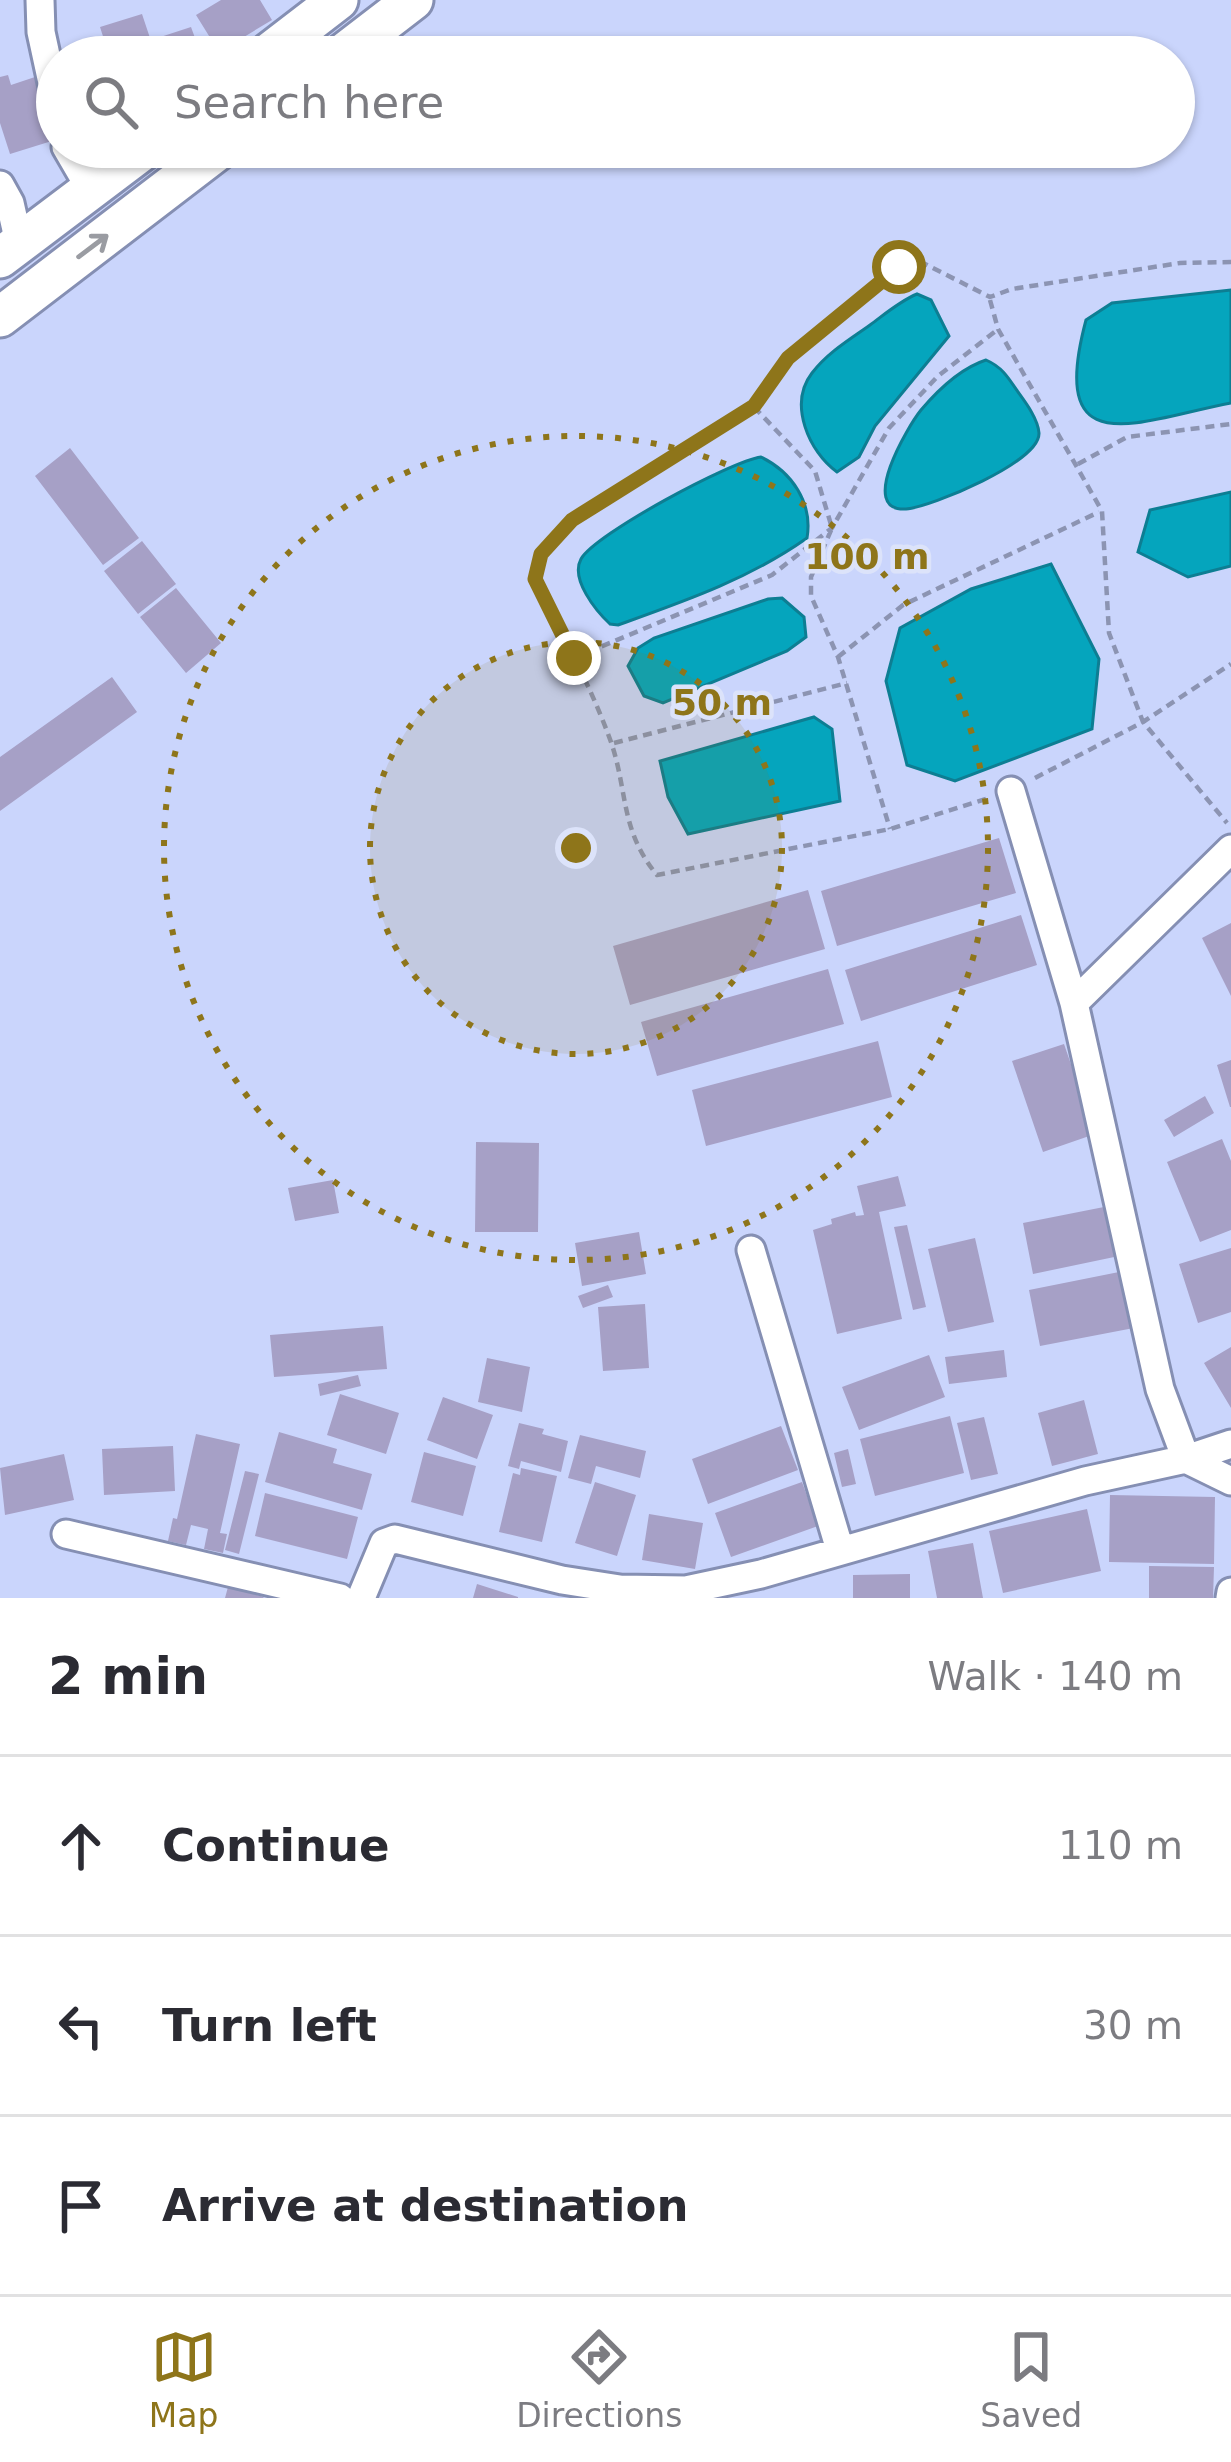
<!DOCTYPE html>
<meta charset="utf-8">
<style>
:root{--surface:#fff;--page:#f2f2f3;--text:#2b2b33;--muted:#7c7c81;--line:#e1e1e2;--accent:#8e751a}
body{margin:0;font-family:"DejaVu Sans",sans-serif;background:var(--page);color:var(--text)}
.stop{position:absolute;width:36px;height:36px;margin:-27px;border:9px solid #8e751a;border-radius:50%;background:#fff}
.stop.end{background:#8e751a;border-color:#fff;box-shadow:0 3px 12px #0008}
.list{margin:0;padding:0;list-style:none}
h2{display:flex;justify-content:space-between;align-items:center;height:156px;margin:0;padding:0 48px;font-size:51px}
h2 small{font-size:39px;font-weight:400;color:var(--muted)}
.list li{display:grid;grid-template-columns:78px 1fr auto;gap:36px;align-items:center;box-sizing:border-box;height:180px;padding:0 48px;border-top:3px solid var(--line)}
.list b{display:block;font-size:45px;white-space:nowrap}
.list em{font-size:39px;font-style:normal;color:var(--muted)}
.icon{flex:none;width:66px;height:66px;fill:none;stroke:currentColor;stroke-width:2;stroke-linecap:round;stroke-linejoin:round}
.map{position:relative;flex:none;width:1231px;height:1598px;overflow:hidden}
.search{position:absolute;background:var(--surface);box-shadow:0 3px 9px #0004;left:36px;right:36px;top:36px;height:132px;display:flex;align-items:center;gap:30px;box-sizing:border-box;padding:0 42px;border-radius:66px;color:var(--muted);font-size:45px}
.sheet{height:696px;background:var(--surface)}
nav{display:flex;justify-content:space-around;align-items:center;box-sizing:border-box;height:168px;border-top:3px solid var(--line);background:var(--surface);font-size:33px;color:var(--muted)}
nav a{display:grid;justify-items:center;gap:6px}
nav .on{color:var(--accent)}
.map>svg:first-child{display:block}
.water{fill:#05a5bd;stroke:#0d7e93;stroke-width:3}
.building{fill:#a6a0c6}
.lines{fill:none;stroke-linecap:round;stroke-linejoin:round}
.minor-casing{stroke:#858fb3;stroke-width:33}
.secondary-casing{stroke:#858fb3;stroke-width:45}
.path{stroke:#8c94b2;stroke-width:4.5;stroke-dasharray:9 6;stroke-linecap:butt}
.minor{stroke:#fff;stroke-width:27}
.secondary{stroke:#fff;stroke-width:39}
.oneway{stroke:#9a9ca2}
.route{stroke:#8e751a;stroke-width:15}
.ring{fill:none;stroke:#8e751a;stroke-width:6;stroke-dasharray:6 12}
.centre{fill:#8e751a;stroke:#dce3fa;stroke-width:6}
.ring-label{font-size:36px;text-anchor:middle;font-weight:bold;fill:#8e751a;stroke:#dce3fa;stroke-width:9;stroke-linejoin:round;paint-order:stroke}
</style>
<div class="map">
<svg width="1231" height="1598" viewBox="0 0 1231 1598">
<rect width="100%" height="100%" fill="#cad5fc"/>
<path class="water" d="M1231,290V403C1137,421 1047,466 1086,320L1112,303Z
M917,294L931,300L949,336L875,426L859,457L837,472C809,452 788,404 812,373C827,353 850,339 870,325C885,314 900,301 917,294Z
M986,360C1002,367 1008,377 1018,392C1026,403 1038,419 1039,433C1040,462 931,507 906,509C857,512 908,426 921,410C938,390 961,368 986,360Z
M761,457C792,472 813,503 807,538C749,579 685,601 618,625L610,624C596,611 570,579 581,559C595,534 731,461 761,457Z
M1231,492V566L1188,577L1138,552L1150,510Z
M1051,564L1099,659L1092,729L955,781L907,765L886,681L900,628L971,589Z
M782,598L804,617L806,637L787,651L663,703L644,696L628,666L638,648L654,638L768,599Z
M814,717L832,729L840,801L688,834L668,797L660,761Z"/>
<path class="building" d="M221,0H260L272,20L219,52L196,15Z
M142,14L150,38L108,52L100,27Z
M191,27L202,57H143L139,44Z
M8,75L11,85L35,77L55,140L10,154L0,123V77Z
M70,448L139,538L103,565L35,476Z
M142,541L176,584L138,614L104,571Z
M176,588L221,643L186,673L140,617Z
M112,677L137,712L0,811V757Z
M999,838L1016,893L837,946L821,891Z
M808,890L825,949L630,1005L613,946Z
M1021,915L1037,965L861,1021L845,970Z
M1231,923V996L1202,938Z
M828,969L844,1024L657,1076L641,1022Z
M878,1041L892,1097L706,1146L692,1090Z
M1064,1044L1095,1134L1043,1152L1012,1061Z
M1231,1060V1107H1230L1217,1065Z
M1205,1096L1214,1113L1174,1137L1164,1120Z
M1222,1139L1231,1161V1230L1200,1242L1167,1162Z
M476,1142L539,1143L538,1232H475Z
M898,1176L906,1206L879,1212L902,1319L837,1334L813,1230L832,1224L831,1219L855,1212L856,1216L864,1215L857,1186Z
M333,1180L339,1213L295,1221L288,1188Z
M1109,1206L1119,1256L1033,1274L1023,1223Z
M907,1225L926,1307L913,1310L894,1227Z
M639,1232L646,1274L582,1286L575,1243Z
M975,1238L994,1322L948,1332L928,1249Z
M1231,1248V1312L1198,1323L1179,1264Z
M1129,1270L1139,1327L1040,1346L1029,1290Z
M608,1285L613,1297L583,1308L578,1296Z
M645,1304L649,1368L603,1371L598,1307Z
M383,1326L387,1369L274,1377L270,1335Z
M1231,1347V1408L1204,1363Z
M1004,1350L1007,1377L949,1384L945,1357Z
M929,1355L945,1397L859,1430L842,1387Z
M487,1358L530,1367L522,1412L478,1402Z
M358,1375L361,1386L320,1396L318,1384Z
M340,1394L399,1413L386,1454L327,1435Z
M443,1397L493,1415L477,1459L427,1440Z
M1084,1400L1098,1454L1052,1466L1038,1413Z
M950,1416L964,1473L875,1496L860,1439Z
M984,1417L998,1474L971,1480L957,1423Z
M519,1423L544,1429L542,1434L568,1441L561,1472L521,1461L519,1469L508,1466Z
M781,1426L798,1470L708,1504L692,1459Z
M279,1432L337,1449L333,1463L372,1474L362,1510L265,1482Z
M196,1434L240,1444L220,1533L227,1534L223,1553L204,1549L208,1529L191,1525L186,1545L168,1541L173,1518L177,1519Z
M580,1435L646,1451L640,1478L596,1466L591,1484L568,1478Z
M173,1446L175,1491L104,1495L102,1449Z
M848,1449L856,1484L842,1487L834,1453Z
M424,1452L476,1466L463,1516L411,1502Z
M64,1454L74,1500L5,1515L0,1468Z
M521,1468L557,1476L542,1542L499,1532L513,1473L520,1475Z
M245,1471L259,1474L239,1554L225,1550Z
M595,1482L636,1495L617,1556L575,1543Z
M802,1482L818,1526L731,1557L715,1513Z
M265,1493L358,1517L347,1559L255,1536Z
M1110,1495L1215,1497L1214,1564L1109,1562Z
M1087,1509L1101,1571L1003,1593L989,1531Z
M649,1514L703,1523L695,1569L642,1560Z
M973,1543L983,1598H937L928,1551Z
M1149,1566L1214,1567L1213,1598H1149Z
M910,1574V1598H853V1575Z
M477,1584L518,1597V1598H473Z
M228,1587L264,1597L263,1598H225Z"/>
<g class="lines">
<defs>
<path id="minor" d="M40,0L41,32L57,106
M66,147L91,190
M0,185L10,203L19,243
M1011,791L1074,1003L1160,1389L1186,1459L1231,1481
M1074,1003L1231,849
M751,1250L840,1550
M66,1534L340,1598
M361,1598L384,1543L395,1539L562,1580L620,1589L686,1590L761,1574L1085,1481L1186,1459L1231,1444
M1230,1598L1231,1592"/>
<path id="secondary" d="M264,57L338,0
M339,57L413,0
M0,258L147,147
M0,317L222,147"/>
</defs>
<use href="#minor" class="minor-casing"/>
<use href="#secondary" class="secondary-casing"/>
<path class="path" d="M990,300L998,329L1102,511L1109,633L1143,722L1227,823
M754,407L815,471L832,528L811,577V596L838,657L890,829
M1078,464L1127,437L1231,424
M838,657L903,605L1099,512
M574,658L772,575L832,528L889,428L938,376L997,330
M614,743L847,683
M1035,778L1143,722L1231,664
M986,799L890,829L657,875C620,830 628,792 611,742C591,686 561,632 535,579L541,554L572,520L639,475L754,407L788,358L899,267L923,263L990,297L1012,289L1180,263L1231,262"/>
<use href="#minor" class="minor"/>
<use href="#secondary" class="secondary"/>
</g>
<defs><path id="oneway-shaft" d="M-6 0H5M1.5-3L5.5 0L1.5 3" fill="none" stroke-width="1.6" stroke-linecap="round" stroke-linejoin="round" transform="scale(3)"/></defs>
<use class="oneway" href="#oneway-shaft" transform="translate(93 246) rotate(-37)"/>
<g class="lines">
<path class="route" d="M574,658L535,579L541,554L572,520L754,406L788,358L899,267"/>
</g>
<circle cx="576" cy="848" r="206" fill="#8e751a" fill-opacity=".12"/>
<g class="ring">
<circle cx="576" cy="848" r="206"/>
<circle cx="576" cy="848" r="412"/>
</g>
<circle cx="576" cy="848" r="18" class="centre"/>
<g class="ring-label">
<text x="867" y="569">100 m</text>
<text x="722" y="715">50 m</text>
</g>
</svg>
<div class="stop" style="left:899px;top:267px"></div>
<div class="stop end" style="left:574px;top:658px"></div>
<div class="search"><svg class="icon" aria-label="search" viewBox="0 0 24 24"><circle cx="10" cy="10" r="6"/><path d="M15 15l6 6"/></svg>Search here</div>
</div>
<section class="sheet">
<h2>2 min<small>Walk · 140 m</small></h2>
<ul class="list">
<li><svg class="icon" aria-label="ahead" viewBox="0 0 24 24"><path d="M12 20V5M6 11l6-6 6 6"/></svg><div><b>Continue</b></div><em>110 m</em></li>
<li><svg class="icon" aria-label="left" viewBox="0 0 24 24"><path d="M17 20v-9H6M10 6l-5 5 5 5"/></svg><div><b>Turn left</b></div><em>30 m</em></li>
<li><svg class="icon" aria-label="arrive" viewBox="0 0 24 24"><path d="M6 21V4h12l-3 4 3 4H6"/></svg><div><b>Arrive at destination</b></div></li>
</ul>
</section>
<nav>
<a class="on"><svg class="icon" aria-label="map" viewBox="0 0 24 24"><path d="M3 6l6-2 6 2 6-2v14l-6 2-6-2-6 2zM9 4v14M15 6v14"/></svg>Map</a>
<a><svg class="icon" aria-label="directions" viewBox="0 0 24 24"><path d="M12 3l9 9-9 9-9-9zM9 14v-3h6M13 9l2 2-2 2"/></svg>Directions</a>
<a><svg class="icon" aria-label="saved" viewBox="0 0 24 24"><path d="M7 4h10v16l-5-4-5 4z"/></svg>Saved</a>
</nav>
